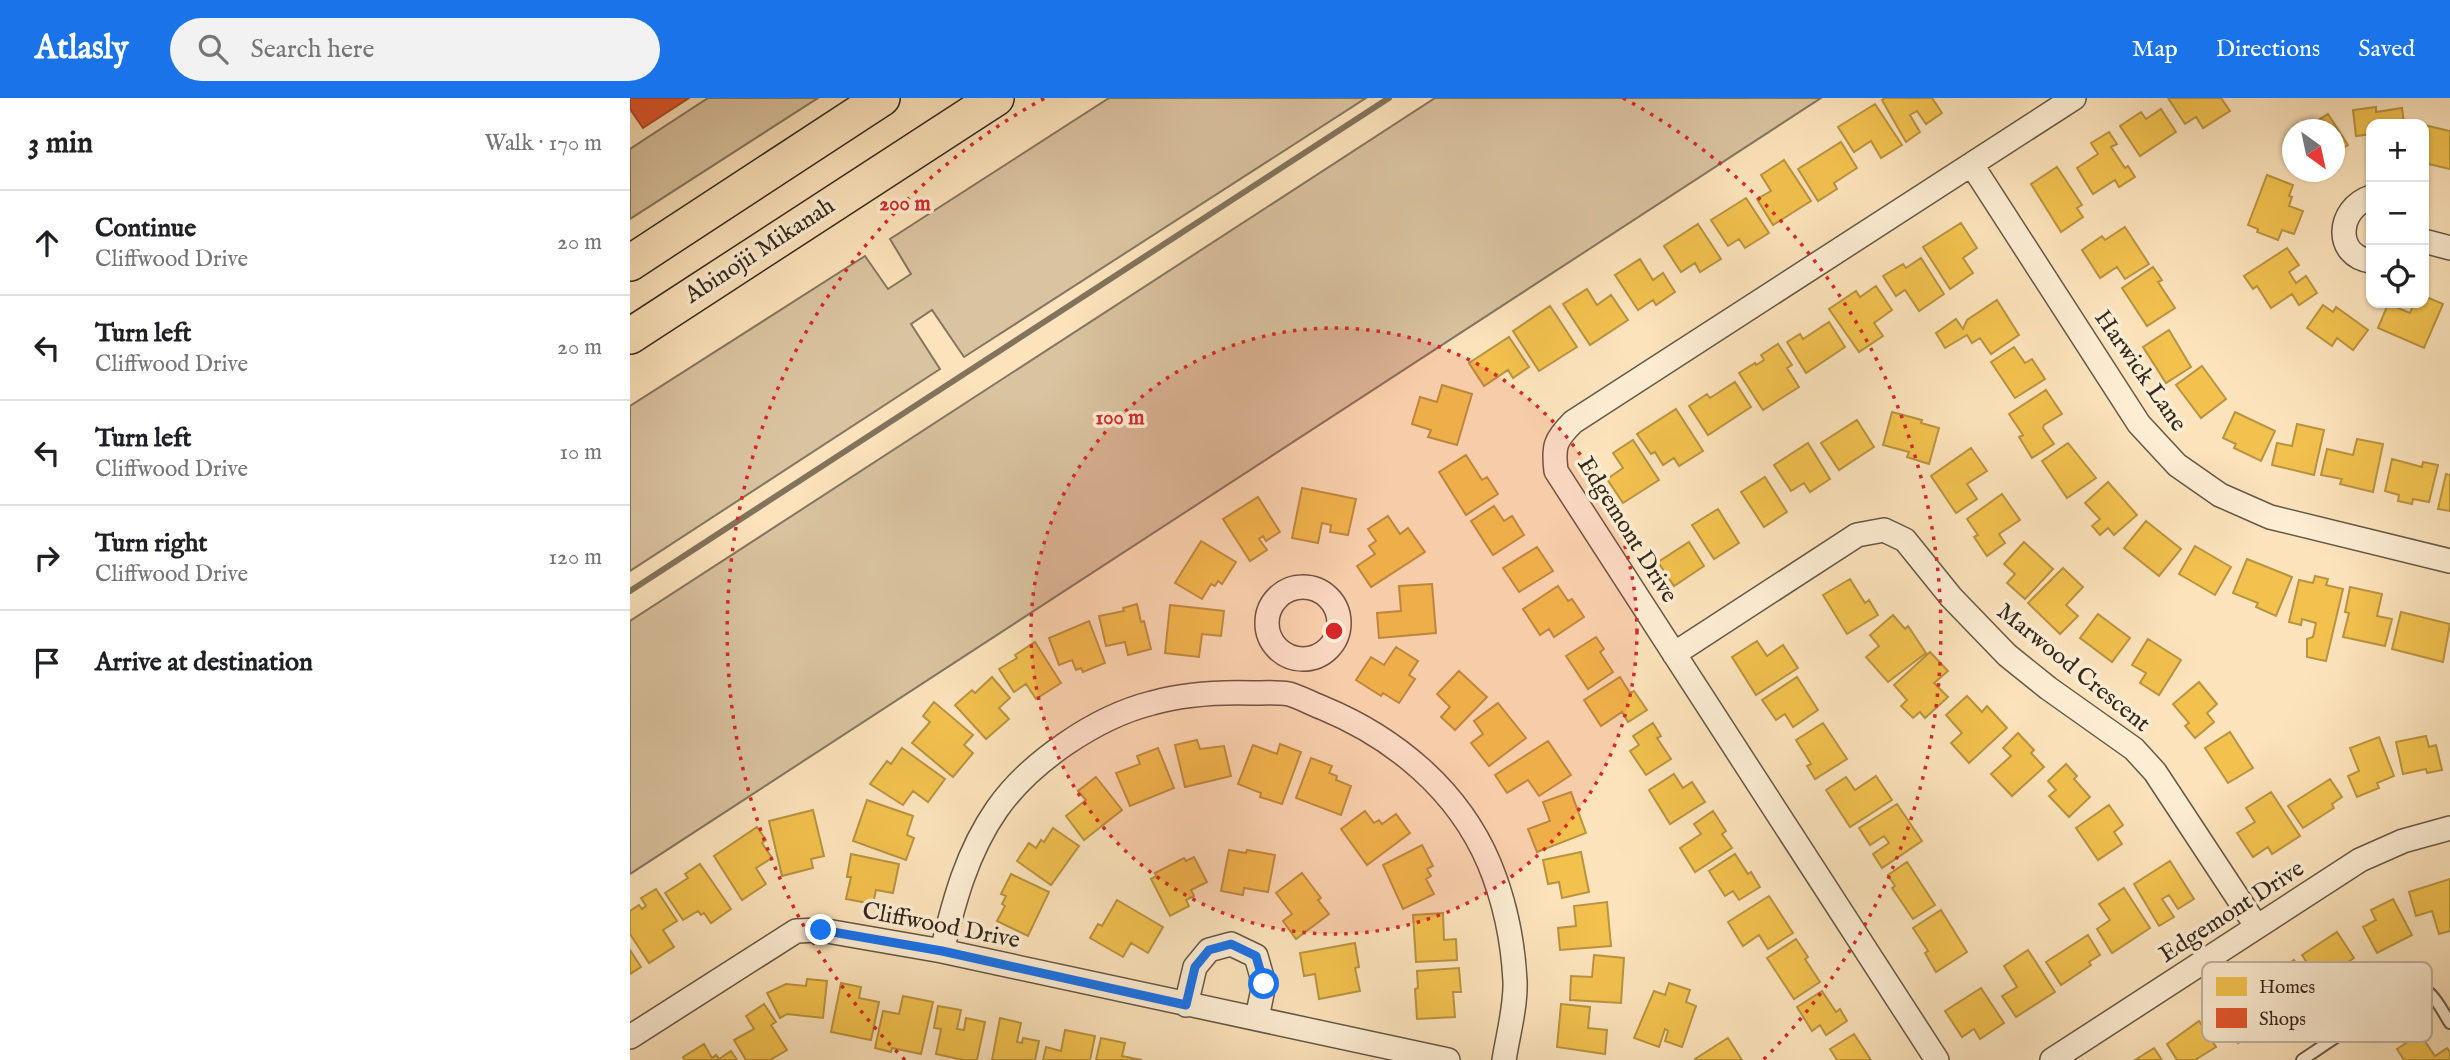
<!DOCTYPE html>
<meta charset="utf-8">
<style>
:root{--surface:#fff;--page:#f2f2f2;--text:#202124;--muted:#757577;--line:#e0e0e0;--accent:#1a73e8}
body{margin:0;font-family:"IM FELL English",serif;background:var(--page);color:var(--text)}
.controls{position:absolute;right:21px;top:21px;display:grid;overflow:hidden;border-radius:14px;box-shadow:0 2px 5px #0004}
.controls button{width:63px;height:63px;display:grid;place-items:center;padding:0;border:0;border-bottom:2px solid var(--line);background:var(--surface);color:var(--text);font:35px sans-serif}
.compass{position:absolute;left:1652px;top:21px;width:63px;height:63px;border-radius:50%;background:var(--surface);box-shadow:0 2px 5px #0004;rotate:147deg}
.stop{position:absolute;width:21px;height:21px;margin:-16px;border:5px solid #1a73e8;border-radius:50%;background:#fff}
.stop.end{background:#1a73e8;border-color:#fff;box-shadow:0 2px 7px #0008}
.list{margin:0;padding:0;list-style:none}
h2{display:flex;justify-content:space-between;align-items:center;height:91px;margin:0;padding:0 28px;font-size:30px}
h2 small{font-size:23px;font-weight:400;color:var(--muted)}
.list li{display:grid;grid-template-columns:46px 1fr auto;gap:21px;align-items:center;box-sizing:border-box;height:105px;padding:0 28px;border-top:2px solid var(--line)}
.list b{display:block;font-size:26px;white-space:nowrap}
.list p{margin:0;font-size:23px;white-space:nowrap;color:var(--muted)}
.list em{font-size:23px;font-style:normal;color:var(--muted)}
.icon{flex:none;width:38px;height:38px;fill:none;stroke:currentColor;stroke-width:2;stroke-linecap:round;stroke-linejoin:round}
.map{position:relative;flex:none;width:1820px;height:962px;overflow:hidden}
header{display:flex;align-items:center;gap:42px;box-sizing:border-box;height:98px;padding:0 35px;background:var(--accent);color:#fff}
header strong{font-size:33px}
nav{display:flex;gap:38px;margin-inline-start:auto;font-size:24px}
.search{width:490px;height:63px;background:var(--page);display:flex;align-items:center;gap:18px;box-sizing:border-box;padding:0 24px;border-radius:38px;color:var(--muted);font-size:26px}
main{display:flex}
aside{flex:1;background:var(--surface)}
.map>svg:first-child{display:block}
.green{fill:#dac3a0;stroke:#86765f;stroke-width:2}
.homes{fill:#f2c14e;stroke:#b99340;stroke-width:2}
.shops{fill:#e4572e;stroke:#af4929;stroke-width:2}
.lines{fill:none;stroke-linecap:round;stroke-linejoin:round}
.stream{stroke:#83735c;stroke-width:6}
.service-casing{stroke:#655845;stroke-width:14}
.minor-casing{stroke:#655845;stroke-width:26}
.primary-casing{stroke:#33291e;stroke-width:38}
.service{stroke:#fdedd3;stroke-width:10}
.minor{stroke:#fdedd3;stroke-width:23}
.primary{stroke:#fce3bb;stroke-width:35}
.route{stroke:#1a73e8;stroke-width:9}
.ring{fill:none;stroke:#d62828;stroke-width:3.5;stroke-dasharray:3.5 7}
.labels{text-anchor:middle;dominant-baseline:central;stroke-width:7;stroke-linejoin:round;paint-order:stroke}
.street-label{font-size:24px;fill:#33291e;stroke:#fdedd3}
.key{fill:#fdedd3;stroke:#c0b29d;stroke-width:2}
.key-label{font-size:19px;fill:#33291e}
.centre{fill:#d62828;stroke:#fdedd3;stroke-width:3.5}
.ring-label{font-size:21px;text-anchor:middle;font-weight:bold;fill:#d62828;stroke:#fdedd3;stroke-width:7;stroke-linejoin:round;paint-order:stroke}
</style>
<header>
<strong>Atlasly</strong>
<div class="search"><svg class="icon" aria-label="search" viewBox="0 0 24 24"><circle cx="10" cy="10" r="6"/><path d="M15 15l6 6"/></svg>Search here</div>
<nav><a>Map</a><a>Directions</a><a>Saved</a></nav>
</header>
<main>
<aside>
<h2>3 min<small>Walk · 170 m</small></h2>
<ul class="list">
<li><svg class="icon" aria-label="ahead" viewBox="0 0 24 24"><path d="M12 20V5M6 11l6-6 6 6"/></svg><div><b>Continue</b><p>Cliffwood Drive</p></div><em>20 m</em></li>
<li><svg class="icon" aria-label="left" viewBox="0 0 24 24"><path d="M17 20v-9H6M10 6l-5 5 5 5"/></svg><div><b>Turn left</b><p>Cliffwood Drive</p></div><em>20 m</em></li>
<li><svg class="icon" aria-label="left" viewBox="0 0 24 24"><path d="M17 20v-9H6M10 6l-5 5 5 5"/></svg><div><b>Turn left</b><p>Cliffwood Drive</p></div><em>10 m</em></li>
<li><svg class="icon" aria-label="right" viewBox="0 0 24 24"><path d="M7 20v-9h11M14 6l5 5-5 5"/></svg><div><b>Turn right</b><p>Cliffwood Drive</p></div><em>120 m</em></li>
<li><svg class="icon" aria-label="arrive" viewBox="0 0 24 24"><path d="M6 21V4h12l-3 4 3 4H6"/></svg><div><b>Arrive at destination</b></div></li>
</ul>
</aside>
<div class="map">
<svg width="1820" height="962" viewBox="0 0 1820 962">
<rect width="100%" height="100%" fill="#fce3bb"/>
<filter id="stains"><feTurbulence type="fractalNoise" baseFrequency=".00286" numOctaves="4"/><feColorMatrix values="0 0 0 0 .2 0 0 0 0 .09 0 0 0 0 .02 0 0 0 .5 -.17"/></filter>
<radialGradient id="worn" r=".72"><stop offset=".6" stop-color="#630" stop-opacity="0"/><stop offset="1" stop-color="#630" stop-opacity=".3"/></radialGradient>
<path class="green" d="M78,0H188L0,121V51Z
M479,0H736L334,259L302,212L281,226L310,271L0,473V308L235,158L258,191L281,176L260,141Z
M805,0H1191L0,776V523Z"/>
<path class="homes" d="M1255,0H1302L1312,15L1296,26L1287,13L1280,17L1290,34L1276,44L1252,2Z
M1538,0H1591L1600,13L1573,30L1566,19L1555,26Z
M1245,6L1272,47L1251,60L1241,43L1224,54L1208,29Z
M1746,9V14L1772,10L1774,26H1741V36L1726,38L1723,12Z
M1531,11L1546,34L1510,58L1490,28L1511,14L1516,21Z
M1698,16L1718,47L1704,56V32H1673Z
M1794,27L1820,33V71L1794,65Z
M1479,34L1487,46L1481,49L1495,70L1498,68L1505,79L1489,89L1485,82L1463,96L1447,70L1468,56L1461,45Z
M1211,44L1227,70L1204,85L1207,91L1188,103L1168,71Z
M1154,62L1181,103L1143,127L1127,101L1141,93L1131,77Z
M1427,69L1452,107L1447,110L1453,119L1431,134L1401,86Z
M1637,77L1663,87L1659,98L1662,99L1659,108L1673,113L1664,136L1652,132L1648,142L1627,134L1628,131L1618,127Z
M1116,100L1139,135L1115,150L1109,141L1098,148L1081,122Z
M1331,125L1347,150L1333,160L1343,175L1320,191L1293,149Z
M1068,126L1091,161L1070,174L1065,165L1051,174L1034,148Z
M1495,129L1519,166L1495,181L1487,169L1470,180L1452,152L1472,138L1475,142Z
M1657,150L1669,167L1659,174L1666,185L1676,178L1687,195L1669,207L1662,196L1641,210L1627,188L1623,191L1614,178Z
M1291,160L1314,196L1289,213L1275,192L1266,198L1253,178L1273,166L1276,170Z
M1010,161L1023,182L1033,175L1045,194L1026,207L1023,202L1008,212L985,177Z
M1523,169L1532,182L1528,184L1545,210L1517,228L1492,190Z
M1246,188L1262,212L1244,225L1253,238L1229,254L1199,211L1226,193L1230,199Z
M957,191L967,207L981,197L998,222L960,247L933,206Z
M1794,198L1813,206L1794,250L1748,230L1758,206L1780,215L1784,205H1794Z
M1367,202L1389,237L1361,256L1350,240L1342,245L1337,237L1315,250L1306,235L1326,221L1333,231L1337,222Z
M1693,207L1703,214L1706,209L1738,232L1723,252L1707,240L1702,248L1677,230Z
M920,208L947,249L909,273L883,233Z
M1199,224L1215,249L1176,275L1157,244L1170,236L1173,241Z
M1539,232L1561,269L1536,285L1513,249Z
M879,239L899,269L883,280L878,272L854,288L839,265Z
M1148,246L1162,267L1157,270L1169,289L1133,312L1109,275L1125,265L1126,267L1134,262L1131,257Z
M1384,249L1395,265L1402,261L1415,281L1385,300L1361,264Z
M1572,268L1596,301L1571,320L1546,287Z
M1105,284L1121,309L1078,337L1059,308L1077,296L1080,300Z
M812,287L842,296L827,347L798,339L801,332L782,326L790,299L807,304Z
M1416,292L1432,316L1414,327L1413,330L1424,346L1402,360L1389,339L1393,337L1379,316Z
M1046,311L1073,353L1049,368L1044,360L1033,367L1025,354L1021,356L1007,336Z
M1262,314L1292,322L1291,325L1309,330L1299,366L1277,359L1279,354L1253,347Z
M1605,314L1645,333L1631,363L1604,350L1606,346L1593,340Z
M1227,322L1244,349L1209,372L1191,345Z
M1667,326L1694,332L1684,377L1642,367L1647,345L1662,348Z
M1727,341L1753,346L1743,394L1710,386L1712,381L1691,377L1697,351L1723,357Z
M1003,342L1029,382L993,405L977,381L993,370L983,355Z
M1178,345L1200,381L1180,394L1174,385L1161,393L1144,367Z
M1438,345L1466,380L1437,400L1412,363Z
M1341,350L1357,373L1337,386L1347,401L1326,415L1301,378Z
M836,357L852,382L857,379L868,396L836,417L809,374Z
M1762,361L1792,369L1793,364L1808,367L1799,404L1783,401L1782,406L1768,403L1769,397L1755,393Z
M1816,376L1820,377V413L1808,411Z
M1135,379L1157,414L1134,429L1111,394Z
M1478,384L1507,417L1484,437L1478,430L1470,437L1462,428L1470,421L1455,405Z
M672,390L726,401L718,437L700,434L701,427L692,425L688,445L662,440Z
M1372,396L1390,422L1369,436L1375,445L1357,458L1344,439L1348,437L1337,421Z
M628,399L650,434L636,443L633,438L629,441L637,452L620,463L593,421Z
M864,408L874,423L882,418L894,437L863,457L841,423Z
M1088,411L1109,445L1084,461L1062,427Z
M758,418L770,436L778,430L795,454L741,489L727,468L745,456L739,448L746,443L738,431Z
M1516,423L1551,451L1529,478L1494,450Z
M571,443L606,464L592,486L588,483L585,488L581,486L572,501L545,485Z
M1059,444L1074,468L1044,488L1028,464Z
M1394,444L1423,471L1395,501L1377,485L1385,476L1374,466Z
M1565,448L1601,469L1585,497L1549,476Z
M907,449L923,473L889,494L873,470Z
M1617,461L1662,479L1646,518L1626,509L1628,505L1603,495Z
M1433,470L1453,489L1436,507L1448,518L1430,536L1398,505Z
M1685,478L1698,481L1696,487L1713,491L1696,563L1677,559V541L1683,539L1686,525L1672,521L1671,527L1659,524L1669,482L1683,485Z
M1220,481L1235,505L1239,502L1248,517L1217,536L1193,497Z
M802,486L806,535L749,540L747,515L771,513L769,488Z
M928,488L938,503L942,501L954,519L924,539L919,531L910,537L893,511Z
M1720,489L1752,496L1747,518L1762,521L1755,548L1713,539L1719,515L1715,514Z
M507,506L511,524L514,523L521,551L498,557L495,544L476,548L469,518L494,513L493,510Z
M540,507L594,513L591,538L572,536L569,559L535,555Z
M1771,514L1820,526L1813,564L1762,551Z
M1468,516L1500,540L1482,564L1450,540Z
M1263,517L1275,531L1278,528L1296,555L1258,584L1236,559L1249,548L1240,537Z
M459,523L475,565L453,574L451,570L446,572L442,562L429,567L419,540Z
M966,539L974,551L970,554L983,574L958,591L936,558Z
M1518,541L1551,562L1529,597L1510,585L1516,575L1502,567Z
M1127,543L1137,558L1153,547L1168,570L1126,597L1102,559Z
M405,544L431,585L406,601L396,586L384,594L369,571L387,560L385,557Z
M766,549L788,563L779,577L785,581L769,605L753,595L751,598L726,582L741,559L754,567Z
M1300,554L1318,573L1304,585L1318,599L1295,620L1290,614L1283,620L1271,608L1277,602L1264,587Z
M829,573L857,599L825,632L811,619L820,609L807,596Z
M362,579L380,600L369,610L379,621L356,641L325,607L342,592L345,595Z
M990,579L1000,595L1004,593L1017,612L998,624L992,614L971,628L954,602Z
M1167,579L1188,612L1163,629L1155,616L1146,622L1132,602Z
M1569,584L1587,606L1577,615L1584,624L1565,640L1555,628L1559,625L1543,606Z
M1337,598L1352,614L1357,608L1377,630L1339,665L1321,645L1332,635L1316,617Z
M304,604L343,637L334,647L343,655L323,679L282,645L300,624L293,618Z
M868,605L896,640L859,668L841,645L853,636L844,623Z
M1023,625L1031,638L1027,640L1041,661L1016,677L1000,653L1009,647L1003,638Z
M1193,625L1217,661L1185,681L1177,668L1181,666L1166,642Z
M1600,634L1623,670L1598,685L1575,650Z
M1388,635L1404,652L1401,655L1414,669L1382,698L1361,676L1381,658L1373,650Z
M1796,638L1799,649L1806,647L1812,672L1797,675L1796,671L1773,676L1766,644Z
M1749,639L1764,678L1747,685L1749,690L1727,699L1718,678L1729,673L1720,650Z
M567,642L570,651L594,648L601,678L555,689L545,647Z
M918,643L941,677L909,698L898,682L877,695L865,677Z
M650,646L671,654L652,706L630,699L631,695L608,686L623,647L647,656Z
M272,650L315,681L298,704L283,693L273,707L240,686L257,663L261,666Z
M528,650L544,690L500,708L486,675L510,666L507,658Z
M681,660L702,668L699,675L707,678L706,682L721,688L711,717L666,700Z
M1436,666L1447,678L1444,681L1460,699L1439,719L1419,698L1426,692L1418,683Z
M1044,676L1053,690L1062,684L1075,704L1040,726L1019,692Z
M1246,678L1262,702L1220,729L1196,692L1216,679L1225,692Z
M466,679L492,712L454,742L436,718L456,702L448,693Z
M1700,681L1712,699L1702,706L1704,710L1673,730L1658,708Z
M941,694L956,735L907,754L898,731L920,723L913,704Z
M1641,694L1670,738L1642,756L1638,749L1623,759L1607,735L1625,724L1616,710Z
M237,702L283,718L277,737L284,740L276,762L223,743Z
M1267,706L1292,743L1252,770L1243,756L1259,745L1254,738L1240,747L1229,730Z
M1479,707L1493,727L1484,734L1492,746L1468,762L1446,730Z
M183,712L194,758L181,761L183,770L152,778L139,723Z
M735,713L744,725L749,722L752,726L766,716L780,735L737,767L711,731Z
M1083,713L1096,733L1092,736L1102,750L1065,774L1050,750L1071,736L1064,726Z
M127,729L136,742L132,745L142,760L126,770L136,786L112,802L84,758Z
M423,730L449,748L421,787L387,763L399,745L406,750L411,742L414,744Z
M792,747L803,768L797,771L801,778L796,781L804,796L773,811L753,767Z
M599,752L616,755L617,752L645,757L638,794L614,790L613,797L591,793Z
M951,754L959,794L932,800L929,784L918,786L913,762Z
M221,756L269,766L263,795L246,792L243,806L216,801L221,779H217Z
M1105,756L1118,776L1121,774L1130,789L1109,802L1103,793L1095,798L1079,773Z
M564,759L577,784L561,792L564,798L556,802L559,808L540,818L521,781L526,778L525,775L554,760L556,763Z
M1540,763L1564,801L1548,811L1539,797L1532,801L1544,819L1529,828L1504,786Z
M1277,764L1305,807L1283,821L1262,790L1265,788L1258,777Z
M70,766L101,811L81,825L74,815L71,817L68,813L53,822L35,795L58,780L55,776Z
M672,775L691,800L688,802L699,816L666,841L653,823L662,816L646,795Z
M381,776L419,794L398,838L367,823L375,808L372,806L376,798L371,796Z
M1820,781V833L1809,836L1802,813L1786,818L1779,794Z
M1494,790L1520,830L1482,855L1467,831L1480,822L1469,806Z
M26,791L47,823L33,832L44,849L19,865L0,836V813L9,807L12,811L16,808L11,800Z
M1139,798L1163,835L1138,851L1129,837L1113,848L1098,824Z
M1763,801L1782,837L1747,855L1733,829L1746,822L1741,812Z
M487,802L533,829L518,855L501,845L493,859L460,840L468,826L472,828Z
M977,804L981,848L930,852L928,830L946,828L944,808Z
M1311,812L1337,854L1306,874L1295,855L1298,853L1283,830Z
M813,815L814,842L826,841L827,862L786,864L783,817Z
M1707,834L1724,860L1689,883L1672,857Z
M1458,837L1470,857L1459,864L1461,867L1431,887L1416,864Z
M1166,841L1178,859L1175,861L1190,884L1164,901L1137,860Z
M725,845L729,869L725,870L730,893L689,901L685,876L674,878L670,855Z
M0,852L11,869L0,876Z
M1398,852L1425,894L1386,919L1372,898L1387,889L1374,868Z
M964,857L994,860L991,905L940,902L941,878L962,879Z
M1664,862L1679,885L1648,905L1633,882Z
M829,870L831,894H823L825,919L787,921L785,891L788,890L787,873Z
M177,881L197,883L193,920L157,916L150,920L137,895L156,886L176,888Z
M211,885L231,889L229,900L249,904L241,942L201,934Z
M1039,885L1060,892L1056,904L1066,908L1052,949L1035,943L1038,933L1035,931L1029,949L1004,940L1024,893L1035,897Z
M1618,889L1641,924L1608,945L1592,920L1604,912L1598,902Z
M1351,890L1374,925L1350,941L1344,931L1332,939L1315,913Z
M1192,893L1206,914L1210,911L1217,923L1196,937L1190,927L1182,933L1167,909Z
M273,898L303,904L291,956L262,950L261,954L245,950L253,913L269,916Z
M134,906L146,924L141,927L157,952L140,962H116L104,942L124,931L116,918Z
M931,906L960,909L958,930L977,932L975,956L927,949Z
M308,908L331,912L327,931L334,932L336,920L355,924L347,962H333L306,956L311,931L304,930Z
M370,920L391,925L387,944L392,945L393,940L409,943L405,962H362Z
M1569,923L1586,949L1565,962H1547L1537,946Z
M435,932L465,938L460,962H413L416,949L431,953Z
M1224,936L1241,962H1207L1200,951Z
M1790,936L1805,958L1817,950L1820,954V962H1774L1767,951Z
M471,940L495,945L492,958L512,962H466Z
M1098,940L1112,962H1065V961Z
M74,946L82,960L86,957L89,961L101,953L107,962H55L53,959Z
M1524,950L1532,962H1505Z"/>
<path class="shops" d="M0,0H59L13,30L0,11Z"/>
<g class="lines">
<path class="stream" d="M0,493L759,0"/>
<defs>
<path id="service" d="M1672,962L1776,892C1801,883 1808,907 1820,925"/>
<path id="minor" d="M1342,67L1509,326L1547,367L1590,397L1640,419L1820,463
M1741,99C1706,111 1704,158 1741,163
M1794,143L1820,150
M637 525a36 36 0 1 1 72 0a36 36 0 1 1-72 0Z
M1044,556L1227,437L1254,432L1275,442L1321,499L1377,557L1418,590L1504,651L1525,674L1627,829
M312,853C324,803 337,754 367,711C400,664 466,619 522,605C554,596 588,594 622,595C633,595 647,594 659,596C670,599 682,606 693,610C765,640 828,692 859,765C874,801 883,844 885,883C886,908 878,937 874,962
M556,907L565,869L579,852L601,846L626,858L634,886L627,920
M0,939L166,833L191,832L312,853L818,962
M1307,962L926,373C923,348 925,342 943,324L1444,0
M1422,962L1730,762L1773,743L1820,730"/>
<path id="primary" d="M0,165L252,0
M0,238L366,0"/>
</defs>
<use href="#service" class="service-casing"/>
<use href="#minor" class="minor-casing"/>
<use href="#primary" class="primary-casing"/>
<use href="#service" class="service"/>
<use href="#minor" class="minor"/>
<use href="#primary" class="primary"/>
</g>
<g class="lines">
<path class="route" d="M191,832L312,853L556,907L565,869L579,852L601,846L626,858L634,886"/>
</g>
<circle cx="704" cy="533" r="303" fill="#d62828" fill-opacity=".12"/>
<g class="ring">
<circle cx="704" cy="533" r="303"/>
<path d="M275 962A606 606 0 0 1 415 0M993 0A606 606 0 0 1 1133 962"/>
</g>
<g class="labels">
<g class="street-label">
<text transform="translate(130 153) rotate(-33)">Abinojii Mikanah</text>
<text transform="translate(1510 273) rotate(55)">Harwick Lane</text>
<text transform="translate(997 432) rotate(58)">Edgemont Drive</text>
<text transform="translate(1443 570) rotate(39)">Marwood Crescent</text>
<text transform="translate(1602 814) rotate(-33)">Edgemont Drive</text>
<text transform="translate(311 828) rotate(11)">Cliffwood Drive</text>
</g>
</g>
<rect x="1572" y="864" width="230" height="80" rx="10" class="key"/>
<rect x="1586" y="879" width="31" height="19" fill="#f2c14e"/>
<rect x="1586" y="910" width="31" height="20" fill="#e4572e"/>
<g class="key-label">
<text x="1629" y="895">Homes</text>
<text x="1629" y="927">Shops</text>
</g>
<circle cx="704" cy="533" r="10" class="centre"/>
<g class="ring-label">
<text x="275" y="112">200 m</text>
<text x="490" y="326">100 m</text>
</g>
<rect width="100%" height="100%" filter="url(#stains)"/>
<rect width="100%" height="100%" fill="url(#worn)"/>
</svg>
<div class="controls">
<button>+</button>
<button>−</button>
<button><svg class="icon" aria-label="locate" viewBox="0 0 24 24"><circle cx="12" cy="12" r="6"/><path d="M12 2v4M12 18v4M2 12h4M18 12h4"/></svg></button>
</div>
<svg class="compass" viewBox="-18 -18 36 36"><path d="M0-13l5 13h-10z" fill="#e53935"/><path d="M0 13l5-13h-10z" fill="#757577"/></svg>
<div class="stop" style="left:634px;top:886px"></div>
<div class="stop end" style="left:191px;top:832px"></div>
</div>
</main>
